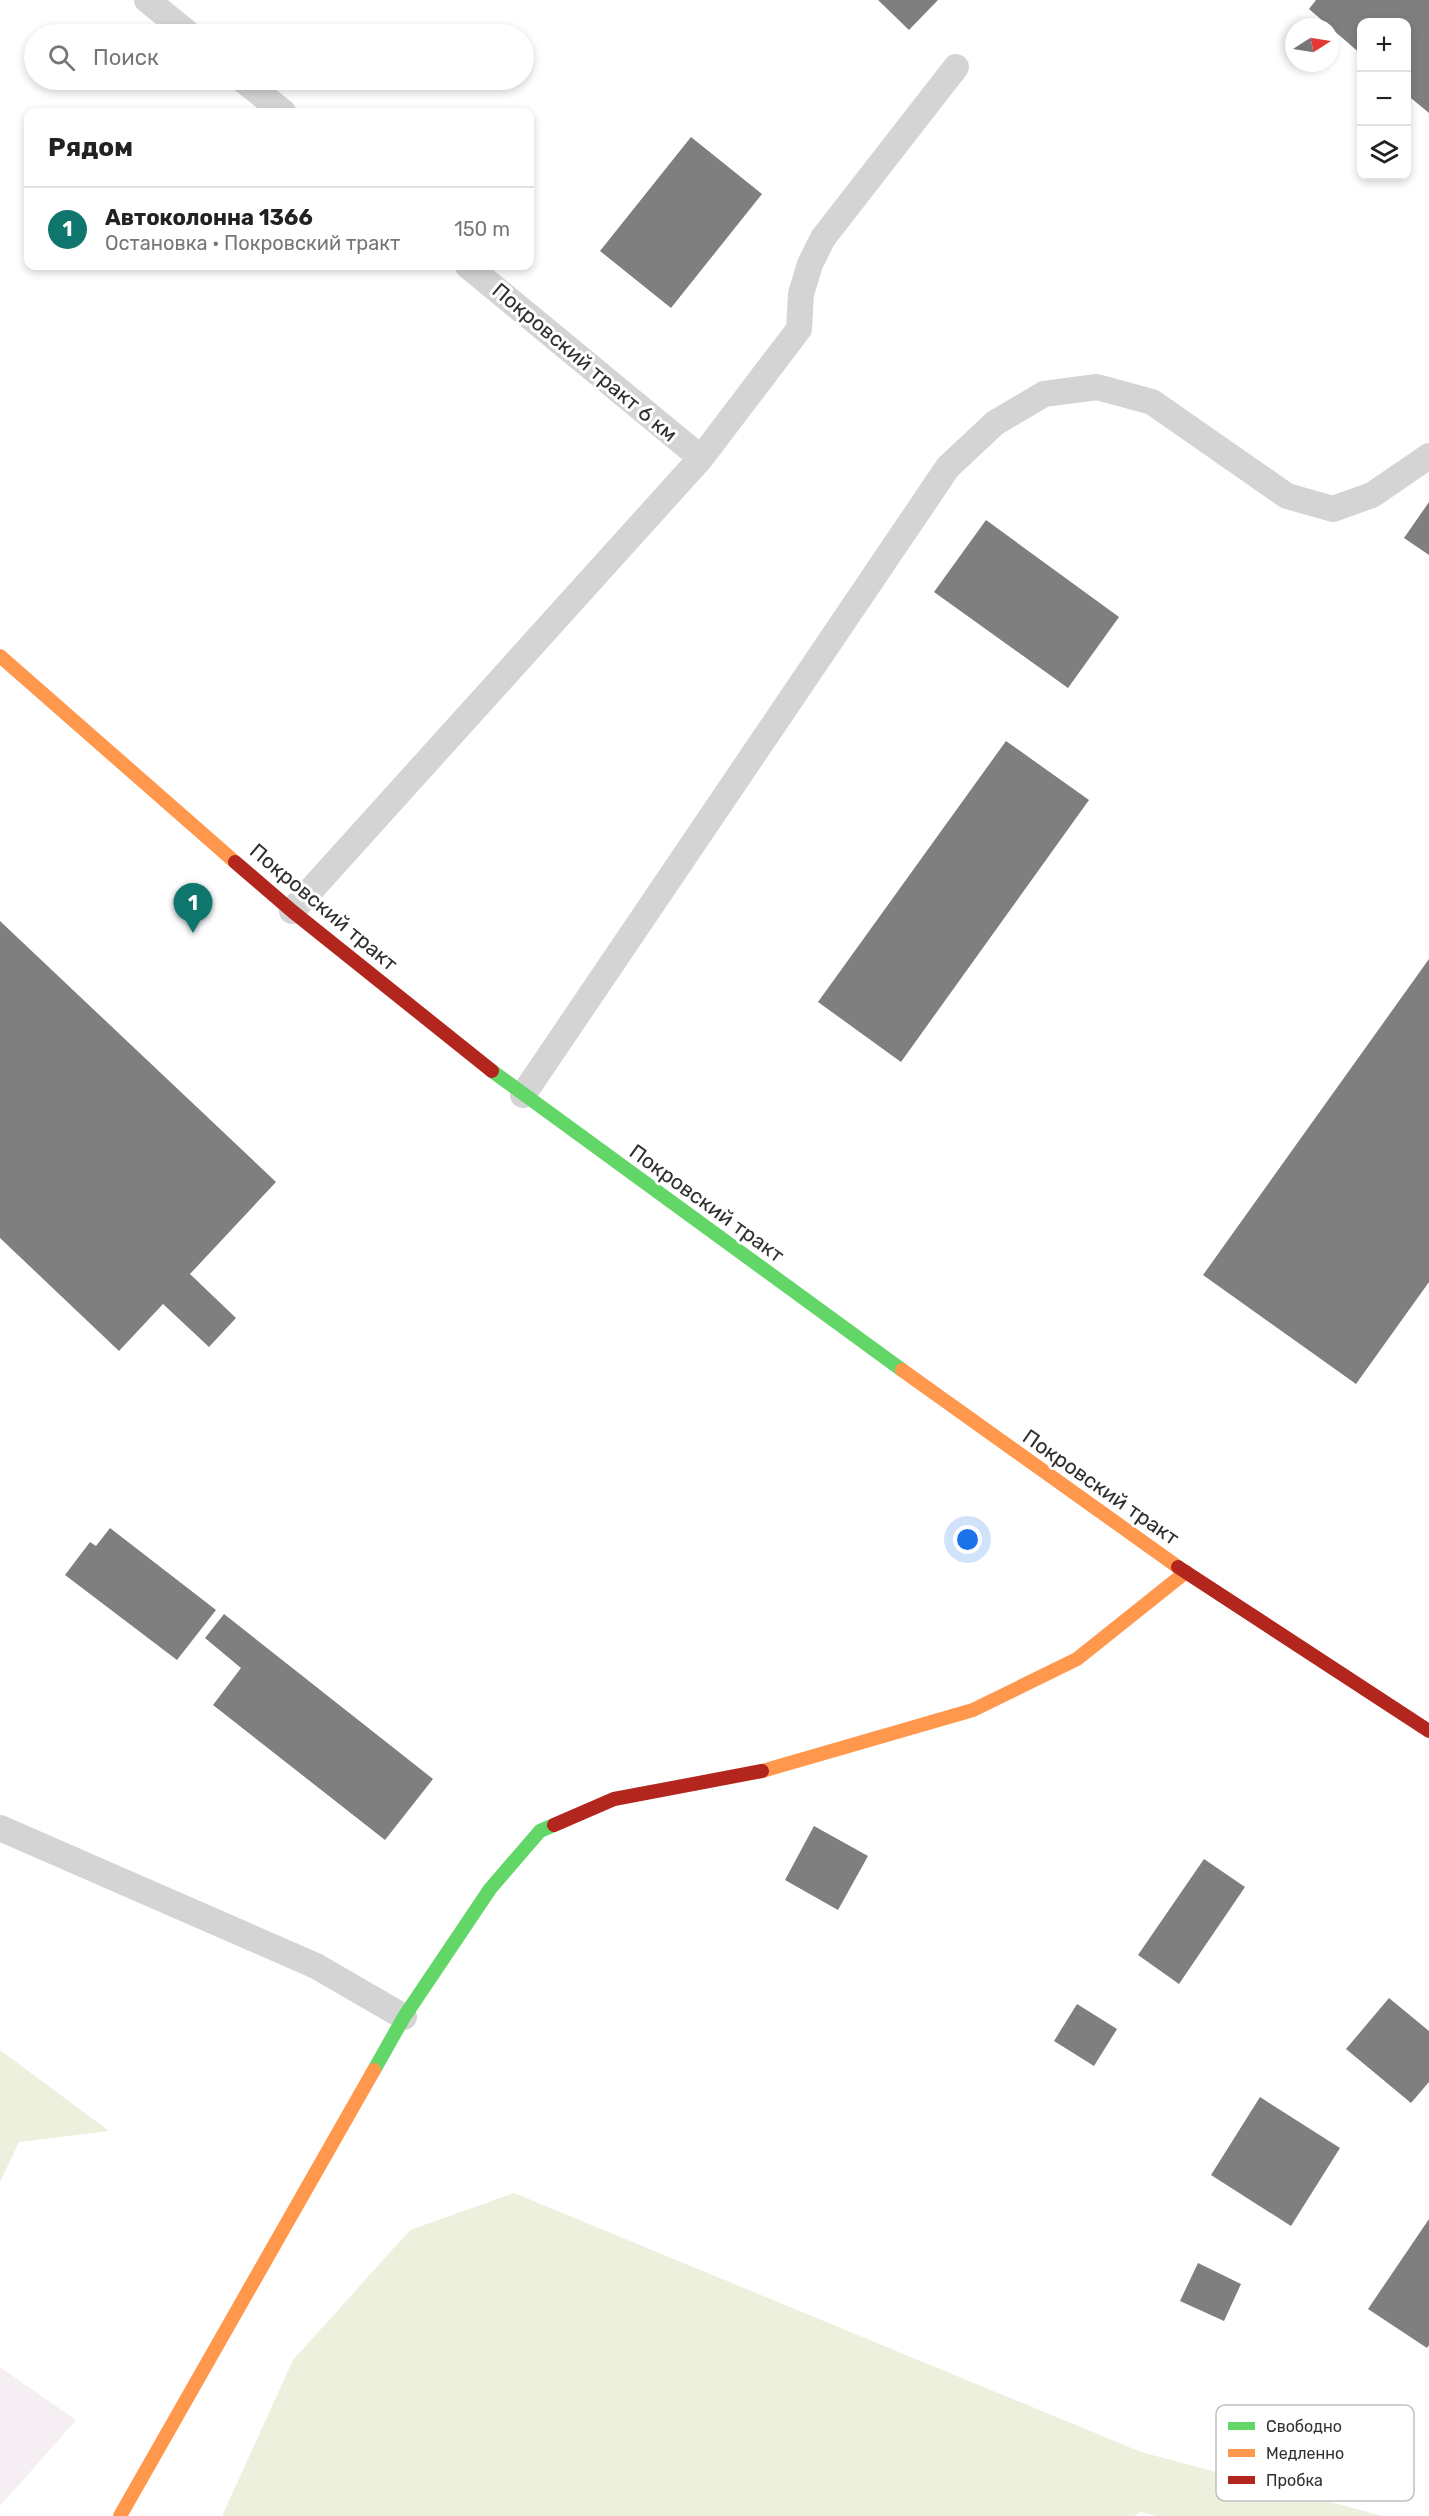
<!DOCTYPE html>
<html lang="ru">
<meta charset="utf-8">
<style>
:root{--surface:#fff;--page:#f6f6f6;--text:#222;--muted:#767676;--line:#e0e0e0;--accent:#0f766e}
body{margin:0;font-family:Rubik,sans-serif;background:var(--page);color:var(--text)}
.controls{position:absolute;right:18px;top:18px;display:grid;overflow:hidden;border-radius:12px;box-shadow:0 3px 9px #0003}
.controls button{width:54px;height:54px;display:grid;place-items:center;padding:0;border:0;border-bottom:2px solid var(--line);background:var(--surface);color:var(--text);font:30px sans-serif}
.compass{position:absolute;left:1285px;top:18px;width:54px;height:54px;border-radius:50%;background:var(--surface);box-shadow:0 3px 9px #0003;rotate:78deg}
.you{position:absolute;left:968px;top:1540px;width:21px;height:21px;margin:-15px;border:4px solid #fff;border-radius:50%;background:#1a73e8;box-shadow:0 0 0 9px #1a73e833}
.badge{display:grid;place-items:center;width:39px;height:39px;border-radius:50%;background:var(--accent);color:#fff;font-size:20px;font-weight:700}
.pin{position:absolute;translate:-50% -50px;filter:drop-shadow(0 2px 3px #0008)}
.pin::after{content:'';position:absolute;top:32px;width:21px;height:18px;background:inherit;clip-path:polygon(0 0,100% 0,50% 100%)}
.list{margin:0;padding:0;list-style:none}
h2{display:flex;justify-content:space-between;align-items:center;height:78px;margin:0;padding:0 24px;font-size:26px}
h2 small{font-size:20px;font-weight:400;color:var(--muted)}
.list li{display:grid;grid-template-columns:39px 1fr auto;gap:18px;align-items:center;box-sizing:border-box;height:84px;padding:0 24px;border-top:2px solid var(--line)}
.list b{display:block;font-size:22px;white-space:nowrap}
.list p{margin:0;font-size:20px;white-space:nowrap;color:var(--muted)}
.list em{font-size:20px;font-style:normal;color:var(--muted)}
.icon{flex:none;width:33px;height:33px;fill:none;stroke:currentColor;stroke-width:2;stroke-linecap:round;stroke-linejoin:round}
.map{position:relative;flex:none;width:1429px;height:2516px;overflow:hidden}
.search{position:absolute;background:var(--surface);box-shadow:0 3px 9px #0003;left:24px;top:24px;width:510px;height:66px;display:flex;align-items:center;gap:15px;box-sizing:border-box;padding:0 21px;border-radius:33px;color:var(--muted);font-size:22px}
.panel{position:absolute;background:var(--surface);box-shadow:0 3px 9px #0003;left:24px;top:108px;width:510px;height:162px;border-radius:12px}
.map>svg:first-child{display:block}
.green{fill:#f5eef3}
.water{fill:#edf0dd}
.building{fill:#7f7f7f}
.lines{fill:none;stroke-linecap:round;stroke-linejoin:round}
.lane{stroke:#d4d4d4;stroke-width:26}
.fast{stroke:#63d668;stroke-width:14}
.slow{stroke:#ff974d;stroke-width:14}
.jam{stroke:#b3261e;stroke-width:14}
.labels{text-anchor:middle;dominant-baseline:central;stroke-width:6;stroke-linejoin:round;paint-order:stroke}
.street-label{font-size:21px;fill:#303030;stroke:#fff}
.key{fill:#fff;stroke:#c1c1c1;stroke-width:1.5}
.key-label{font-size:16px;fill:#303030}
</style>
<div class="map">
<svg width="1429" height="2516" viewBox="0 0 1429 2516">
<rect width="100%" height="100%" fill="#fff"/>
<path class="green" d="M0,2367L76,2420L0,2506Z"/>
<path class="water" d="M0,2050L109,2131L19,2142L0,2182Z
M514,2193L1141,2452L1383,2516H1156L1141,2512L1134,2516H222L293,2360L410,2230Z"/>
<path class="building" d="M878,0H938L909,30Z
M1316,0H1429V113L1406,94V22H1362V55L1309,9Z
M691,137L762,194L671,308L600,251Z
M1429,502V555L1404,538Z
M986,520L1119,617L1068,688L934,592Z
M1006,741L1089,800L901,1062L818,1002Z
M0,921L276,1182L190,1274L236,1318L209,1347L163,1304L119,1351L0,1238Z
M1429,959V1282L1356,1384L1203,1275Z
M110,1528L216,1610L177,1660L65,1575L90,1542L96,1546Z
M224,1614L433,1779L385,1840L213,1705L241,1668L205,1638Z
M814,1826L868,1856L838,1910L785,1880Z
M1204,1859L1245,1887L1179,1984L1138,1955Z
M1389,1998L1429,2031V2082L1411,2103L1346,2049Z
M1077,2004L1117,2029L1094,2066L1054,2041Z
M1260,2097L1340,2148L1291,2226L1211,2175Z
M1429,2219V2345L1427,2348L1368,2309Z
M1198,2263L1241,2284L1224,2321L1180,2301Z"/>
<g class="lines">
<path class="lane" d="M147,0L189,34
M243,80L283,112
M468,266L701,458
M292,911L701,458L799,329L801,294L810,264L823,238L956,67
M523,1095L948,467L995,423L1044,394L1097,387L1152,402L1287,496L1333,509L1372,495L1429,456
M0,1828L316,1966L404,2017"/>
<path class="fast" d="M492,1071L902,1370
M374,2070L404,2017L490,1889L540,1831L554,1825"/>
<path class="slow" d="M0,656L235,862
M902,1370L1178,1567
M762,1771L973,1710L1077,1659L1186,1572
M120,2516L374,2070"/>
<path class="jam" d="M235,862L292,911L492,1071
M1178,1567L1429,1731
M554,1825L614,1799L762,1771"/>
</g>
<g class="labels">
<g class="street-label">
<text transform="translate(585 362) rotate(40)">Покровский тракт 6 км</text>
<text transform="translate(324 907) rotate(40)">Покровский тракт</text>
<text transform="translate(707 1203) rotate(36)">Покровский тракт</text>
<text transform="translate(1101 1487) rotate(35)">Покровский тракт</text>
</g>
</g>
<rect x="1216" y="2405" width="198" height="96" rx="9" class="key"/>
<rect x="1228" y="2422" width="27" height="8" fill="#63d668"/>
<rect x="1228" y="2449" width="27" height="8" fill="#ff974d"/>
<rect x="1228" y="2476" width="27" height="8" fill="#b3261e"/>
<g class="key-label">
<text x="1266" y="2432">Свободно</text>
<text x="1266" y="2459">Медленно</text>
<text x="1266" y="2486">Пробка</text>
</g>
</svg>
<div class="controls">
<button>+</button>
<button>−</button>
<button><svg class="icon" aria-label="layers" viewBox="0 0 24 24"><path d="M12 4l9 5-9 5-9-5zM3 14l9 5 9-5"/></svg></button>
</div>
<svg class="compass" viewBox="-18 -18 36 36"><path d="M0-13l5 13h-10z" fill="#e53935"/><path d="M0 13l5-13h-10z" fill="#767676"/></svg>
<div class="you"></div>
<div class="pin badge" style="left:193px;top:933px">1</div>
<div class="search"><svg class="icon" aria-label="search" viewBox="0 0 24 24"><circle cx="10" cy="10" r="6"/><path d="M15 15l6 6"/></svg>Поиск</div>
<section class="panel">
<h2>Рядом<small></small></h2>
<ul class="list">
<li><span class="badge">1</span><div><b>Автоколонна 1366</b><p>Остановка · Покровский тракт</p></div><em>150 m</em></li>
</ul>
</section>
</div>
